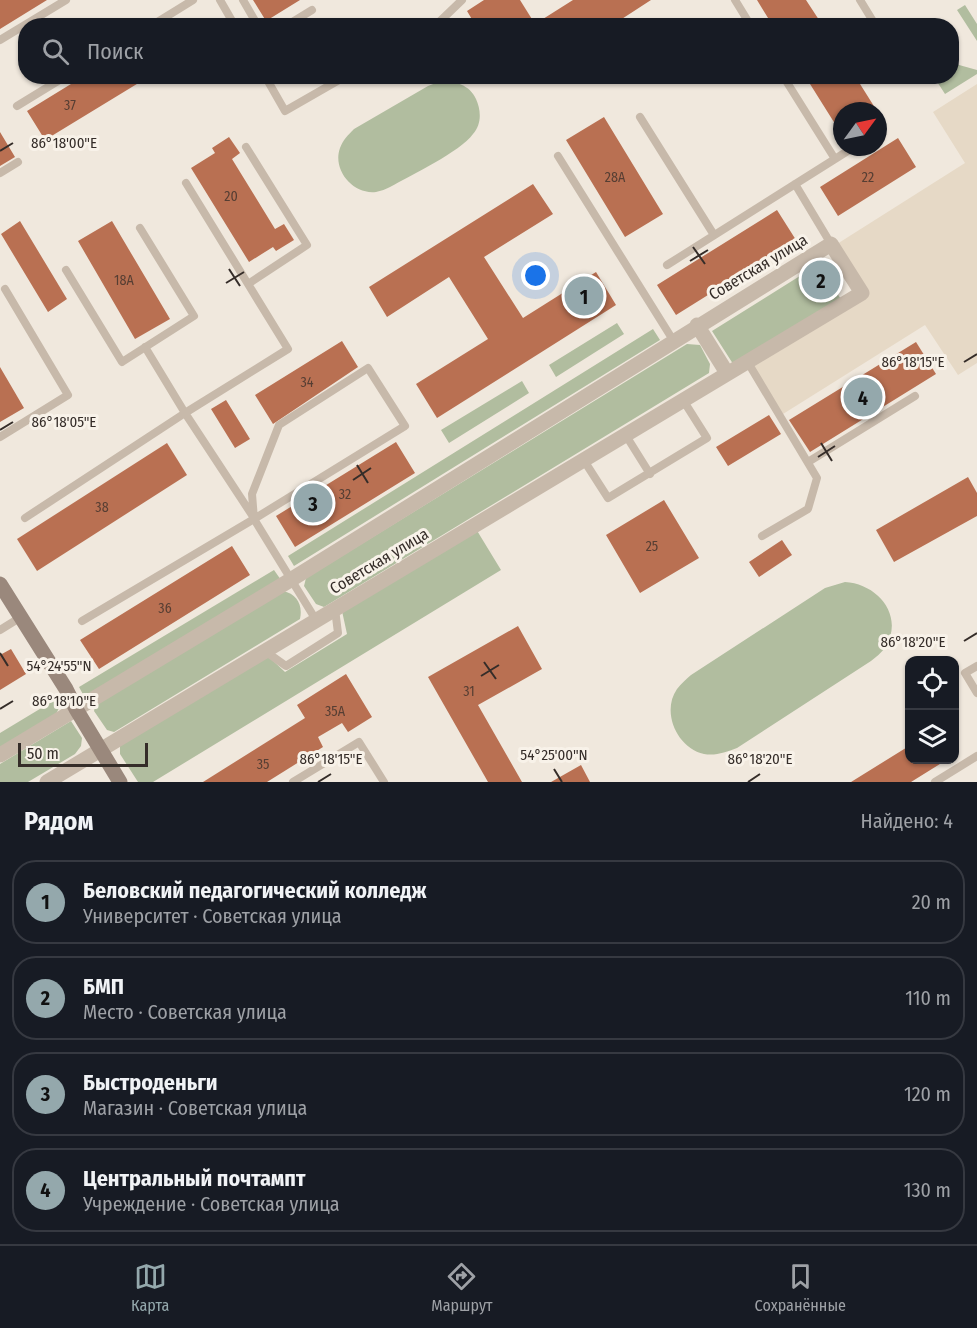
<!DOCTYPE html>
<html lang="ru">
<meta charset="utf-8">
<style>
:root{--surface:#171b24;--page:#20242c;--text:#f1f3f6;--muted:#9ea1a6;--line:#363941;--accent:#94a8ac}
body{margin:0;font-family:"Fira Sans Condensed",sans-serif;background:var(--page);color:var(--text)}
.controls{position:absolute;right:18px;bottom:18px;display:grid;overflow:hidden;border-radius:12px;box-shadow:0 2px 4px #0004}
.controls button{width:54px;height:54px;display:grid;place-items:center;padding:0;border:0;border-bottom:2px solid var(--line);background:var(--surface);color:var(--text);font:30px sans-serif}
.compass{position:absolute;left:833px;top:102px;width:54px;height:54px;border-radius:50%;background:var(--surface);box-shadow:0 2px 4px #0004;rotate:57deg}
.scale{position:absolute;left:18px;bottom:15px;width:130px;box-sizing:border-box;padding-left:6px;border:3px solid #352d29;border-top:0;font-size:16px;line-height:21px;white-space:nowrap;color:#352d29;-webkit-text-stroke:4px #f8f2e9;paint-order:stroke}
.you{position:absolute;left:536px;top:276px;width:21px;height:21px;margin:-15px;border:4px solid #fff;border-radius:50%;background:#1a73e8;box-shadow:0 0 0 9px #1a73e833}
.badge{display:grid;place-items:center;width:39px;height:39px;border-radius:50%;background:var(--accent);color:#111;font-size:20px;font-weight:700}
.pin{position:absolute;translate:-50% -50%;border:3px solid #fff;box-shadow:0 2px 6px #0006}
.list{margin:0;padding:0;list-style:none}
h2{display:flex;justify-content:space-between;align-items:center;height:78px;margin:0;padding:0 24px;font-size:26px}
h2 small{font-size:20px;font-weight:400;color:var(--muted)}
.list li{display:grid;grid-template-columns:39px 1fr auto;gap:18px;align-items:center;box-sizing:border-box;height:84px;margin:0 12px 12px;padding:0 12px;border:2px solid var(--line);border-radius:24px}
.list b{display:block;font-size:22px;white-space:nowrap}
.list p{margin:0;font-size:20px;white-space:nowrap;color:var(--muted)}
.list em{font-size:20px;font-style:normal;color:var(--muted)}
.icon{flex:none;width:33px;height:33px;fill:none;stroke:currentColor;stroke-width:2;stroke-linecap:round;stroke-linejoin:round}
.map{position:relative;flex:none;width:977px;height:782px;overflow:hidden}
.search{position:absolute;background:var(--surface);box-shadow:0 2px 4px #0004;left:18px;right:18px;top:18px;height:66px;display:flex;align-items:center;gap:15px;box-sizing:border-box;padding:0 21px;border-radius:24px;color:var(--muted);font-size:22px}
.sheet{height:462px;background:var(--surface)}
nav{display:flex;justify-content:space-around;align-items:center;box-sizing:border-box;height:84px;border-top:2px solid var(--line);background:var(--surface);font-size:16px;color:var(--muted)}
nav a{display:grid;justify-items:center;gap:3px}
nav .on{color:var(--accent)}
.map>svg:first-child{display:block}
.green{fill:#b1bd9f}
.plaza{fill:#e6d9c6}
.building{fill:#b97052}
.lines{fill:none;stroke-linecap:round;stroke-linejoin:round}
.lane{stroke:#c7b9aa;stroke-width:8}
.street{stroke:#c7b9aa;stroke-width:15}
.secondary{stroke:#9a887c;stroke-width:15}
.ticks{fill:none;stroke:#352d29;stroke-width:2}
.labels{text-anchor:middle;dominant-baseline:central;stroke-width:6;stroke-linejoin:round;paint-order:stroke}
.number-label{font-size:14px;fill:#563e33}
.street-label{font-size:16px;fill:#352d29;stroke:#f8f2e9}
.ticks-label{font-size:15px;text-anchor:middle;fill:#352d29;stroke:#f8f2e9;stroke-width:6;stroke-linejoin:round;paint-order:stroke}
</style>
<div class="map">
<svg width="977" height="782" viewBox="0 0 977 782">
<rect width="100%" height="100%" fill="#f0e8dd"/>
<path class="green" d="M965,5L977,24V41L957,10Z
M952,63L977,70V74L945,94L934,77L952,76Z
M441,81C455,81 470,85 476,99C481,110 482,124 473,134C460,152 411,175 390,187C386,189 381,191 376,192C353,195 332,170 340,148C343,140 348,135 354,129L428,86Z
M819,264L842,301L735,367L712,331Z
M617,323L624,334L556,377L549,365Z
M653,329L660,340L294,566L288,556Z
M687,344L700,345L710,364L709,373L324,607L316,604L304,586L306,578Z
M522,381L529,393L449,443L441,430Z
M476,529L501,570L153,782H138L120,754V746L268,656L285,672L347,634L342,611Z
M274,570L281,580L85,698L79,687Z
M845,582C878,584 905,616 885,648C881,653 876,657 871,661L737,748C726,752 716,756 704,754C677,748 661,712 677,689C681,684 686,679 691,675L825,588Z
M283,591C297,594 303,605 300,619L114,732L107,730L94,711L96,703Z
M58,698L61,704L55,716L0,749V733Z
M71,721L82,738L81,746L75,754L28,782H0V764Z"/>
<path class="plaza" d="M977,84V363L958,375L925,325L783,414L752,365L867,293L837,244L965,163L933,112Z"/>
<path class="building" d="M0,0H47L0,29Z
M253,0H300L266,21Z
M484,0H520L535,24L573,0H651L611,26H476L467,11Z
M757,0H806L823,26H773Z
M84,76H150L45,140L27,111Z
M805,76H855L877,111H842V135Z
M604,117L663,214L625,237L566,140Z
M0,132L15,157L0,166Z
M229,137L240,153L232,159L275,229L284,224L294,240L276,251L273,247L249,262L191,168L215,153L212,148Z
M898,138L916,167L838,216L820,187Z
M533,184L553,214L484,257L523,318L596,272L616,305L437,418L416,384L488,339L449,277L387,317L369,287Z
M777,210L796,240L676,315L657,285Z
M20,221L67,299L48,312L1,234Z
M112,221L170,319L135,339L78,241Z
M342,341L358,367L273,424L255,395Z
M916,342L936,374L810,452L789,420Z
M0,367L24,408L0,422Z
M226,400L250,439L235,448L211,409Z
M769,415L781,434L728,466L716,447Z
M396,442L415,473L295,547L276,516Z
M167,443L187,475L37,571L17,539Z
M968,477L977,493V516L894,562L876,530Z
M664,500L699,558L640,593L606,535Z
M782,540L792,555L759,577L749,562Z
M232,546L250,575L99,669L80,640Z
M518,626L542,669L478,705L522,782H488L428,677Z
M11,649L26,674L0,690V655Z
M346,674L372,717L348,732L342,723L318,737L323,747L267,782H203L305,718L297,705Z
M909,746V759H948L911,782H851Z
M581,765L590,782H551Z"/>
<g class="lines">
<path class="lane" d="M220,0L235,26
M243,0L258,26
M735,0L751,26
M860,0L876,26
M151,26L193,0
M286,26L312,10
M435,26L462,0
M0,40L66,0
M265,76L285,111L346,76
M783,76L835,159
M17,106L66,76
M640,117L714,235
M558,156L673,340
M0,173L18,162
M186,183L248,284
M795,184L831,244
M667,265L854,147
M66,270L122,362L194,316L140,228
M145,347L185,413L288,349L248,284L307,245L246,147
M747,361L817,478L808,509L762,536
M625,434L650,474
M0,437L68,395L5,289
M583,459L608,498L707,438L683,400
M808,462L915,396
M25,518L185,413L254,518
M254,519L252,494L279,425L368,368L405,426L254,519L316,620
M82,621L254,519
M0,630L21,617
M265,651L286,666L338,633L335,609
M977,666L965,673L977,693
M293,782L359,742L384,782
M935,782L977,756"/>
<path class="street" d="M697,325L727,373
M0,755L292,579L831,244L862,293L47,782"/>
<path class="secondary" d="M0,584L66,689L76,709L120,782"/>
</g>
<path class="ticks" d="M0,151L13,143M693,247L705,264M690,261L708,250M229,269L240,286M226,283L244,272M964,362L977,354M0,430L13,422M821,443L832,461M818,457L835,446M357,465L368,483M353,480L371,468M964,641L977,633M0,653L8,666M484,662L496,679M481,676L499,665M0,709L13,701M554,769L562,782M318,782L331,774M748,782L760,774"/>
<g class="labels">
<g class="number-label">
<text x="70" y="105">37</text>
<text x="615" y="177">28А</text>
<text x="868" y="177">22</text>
<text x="231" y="196">20</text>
<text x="124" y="280">18А</text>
<text x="307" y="382">34</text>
<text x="345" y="494">32</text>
<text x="102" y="507">38</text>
<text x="652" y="546">25</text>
<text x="165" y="608">36</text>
<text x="469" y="691">31</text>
<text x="335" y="711">35А</text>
<text x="263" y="764">35</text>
</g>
<g class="street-label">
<text transform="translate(758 267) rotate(-31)">Советская улица</text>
<text transform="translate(379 561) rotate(-31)">Советская улица</text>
</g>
</g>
<g class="ticks-label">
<text x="64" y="148">86°18'00"E</text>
<text x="913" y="367">86°18'15"E</text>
<text x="64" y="427">86°18'05"E</text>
<text x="913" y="647">86°18'20"E</text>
<text x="59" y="671">54°24'55"N</text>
<text x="64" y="706">86°18'10"E</text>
<text x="554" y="760">54°25'00"N</text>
<text x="331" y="764">86°18'15"E</text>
<text x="760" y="764">86°18'20"E</text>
</g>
</svg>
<div class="controls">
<button><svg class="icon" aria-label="locate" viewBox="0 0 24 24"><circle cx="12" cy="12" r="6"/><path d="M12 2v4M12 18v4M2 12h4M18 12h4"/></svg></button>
<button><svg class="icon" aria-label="layers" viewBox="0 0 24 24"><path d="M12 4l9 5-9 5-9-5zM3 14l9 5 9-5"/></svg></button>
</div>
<svg class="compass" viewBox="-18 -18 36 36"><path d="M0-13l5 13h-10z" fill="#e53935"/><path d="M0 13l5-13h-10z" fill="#9ea1a6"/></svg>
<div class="scale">50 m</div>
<div class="you"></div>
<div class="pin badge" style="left:584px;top:296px">1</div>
<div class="pin badge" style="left:821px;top:280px">2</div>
<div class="pin badge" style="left:313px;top:503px">3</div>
<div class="pin badge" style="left:863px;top:397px">4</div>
<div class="search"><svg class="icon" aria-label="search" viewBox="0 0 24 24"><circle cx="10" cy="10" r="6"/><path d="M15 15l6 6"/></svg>Поиск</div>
</div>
<section class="sheet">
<h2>Рядом<small>Найдено: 4</small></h2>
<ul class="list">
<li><span class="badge">1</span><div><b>Беловский педагогический колледж</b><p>Университет · Советская улица</p></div><em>20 m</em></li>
<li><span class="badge">2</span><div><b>БМП</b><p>Место · Советская улица</p></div><em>110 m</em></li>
<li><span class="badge">3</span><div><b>Быстроденьги</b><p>Магазин · Советская улица</p></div><em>120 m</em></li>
<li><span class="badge">4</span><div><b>Центральный почтампт</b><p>Учреждение · Советская улица</p></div><em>130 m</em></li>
</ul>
</section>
<nav>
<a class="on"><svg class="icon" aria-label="map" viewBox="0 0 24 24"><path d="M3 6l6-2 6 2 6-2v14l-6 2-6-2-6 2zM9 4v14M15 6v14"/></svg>Карта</a>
<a><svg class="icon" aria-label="directions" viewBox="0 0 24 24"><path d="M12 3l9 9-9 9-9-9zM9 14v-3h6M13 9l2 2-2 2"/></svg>Маршрут</a>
<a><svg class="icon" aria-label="saved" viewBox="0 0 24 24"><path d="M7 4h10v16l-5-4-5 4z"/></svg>Сохранённые</a>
</nav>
